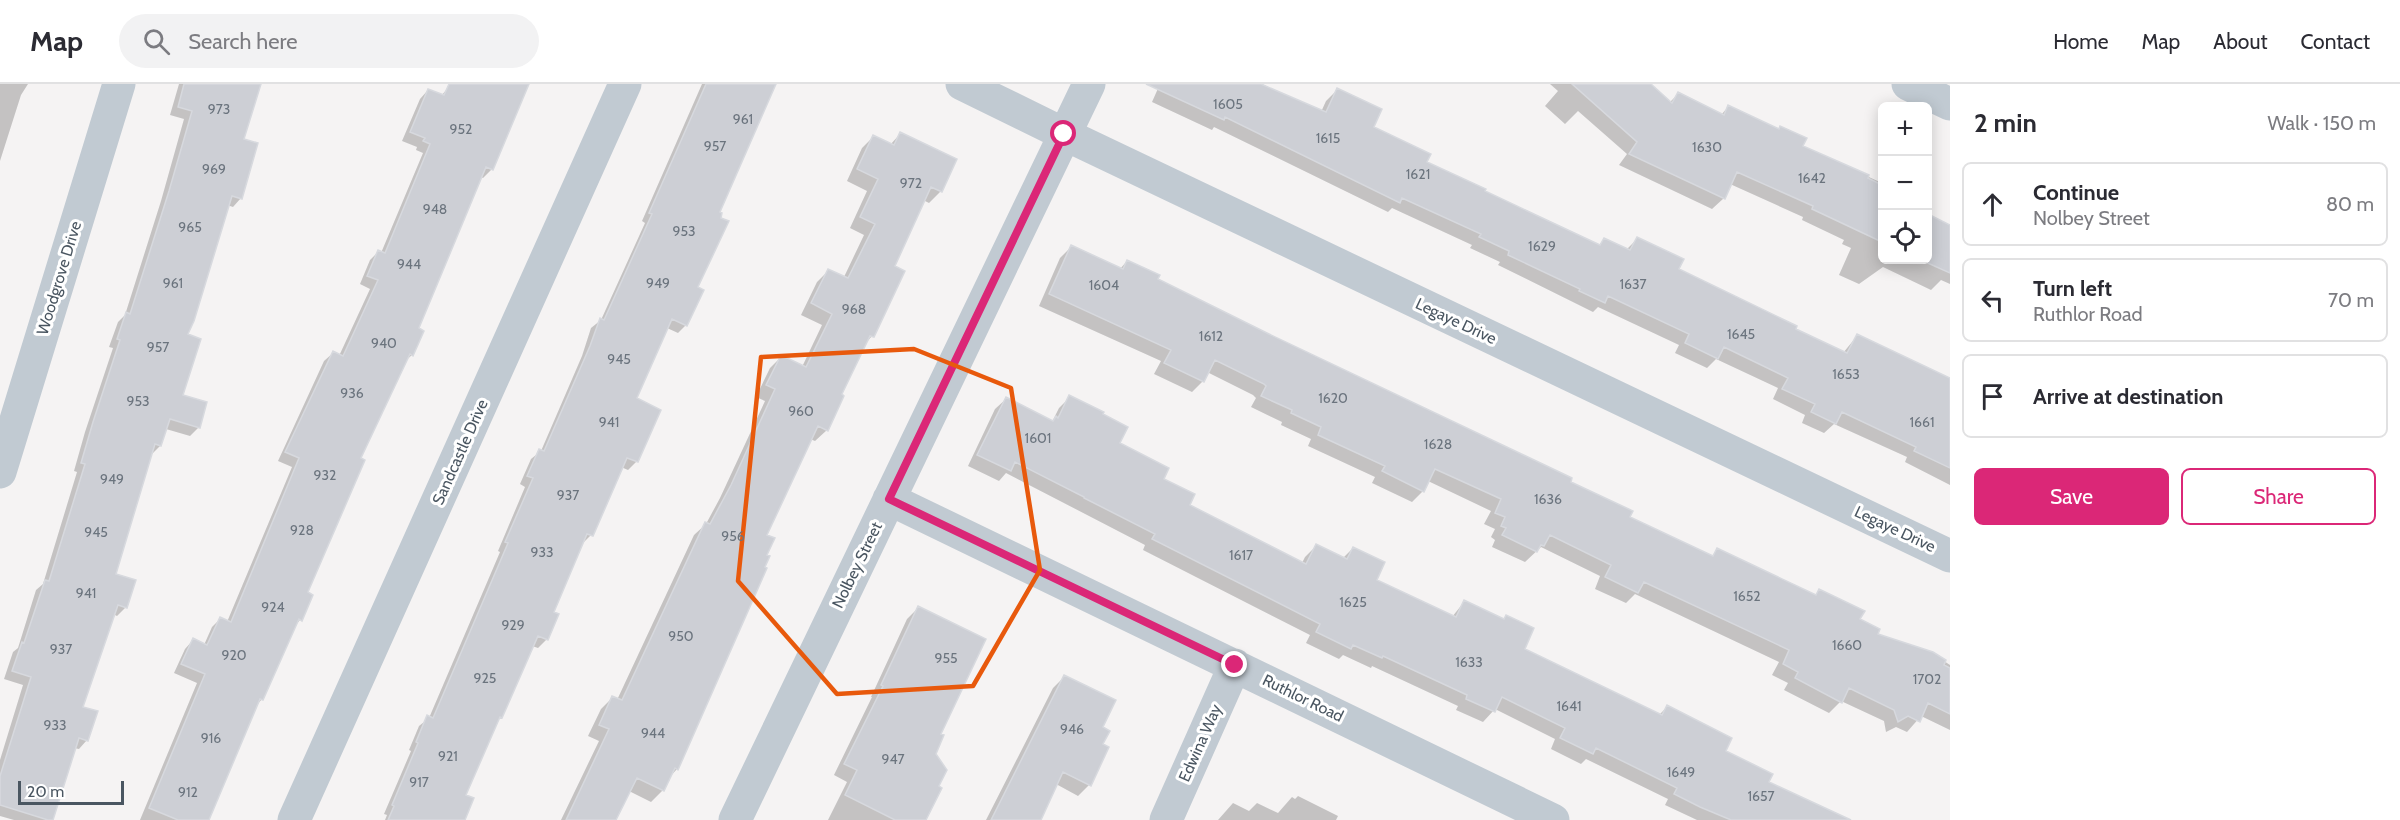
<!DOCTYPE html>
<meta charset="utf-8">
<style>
:root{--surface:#fff;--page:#f2f2f3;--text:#2b2b33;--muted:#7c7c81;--line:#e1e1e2;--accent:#db2777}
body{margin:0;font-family:Cabin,sans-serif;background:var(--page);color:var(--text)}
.controls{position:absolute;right:18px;top:18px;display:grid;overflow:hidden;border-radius:9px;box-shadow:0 3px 15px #0003}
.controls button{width:54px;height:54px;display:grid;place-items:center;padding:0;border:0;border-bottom:2px solid var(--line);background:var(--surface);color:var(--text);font:30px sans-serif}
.scale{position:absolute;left:18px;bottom:15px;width:106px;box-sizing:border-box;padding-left:6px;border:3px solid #4a5661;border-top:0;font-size:16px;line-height:21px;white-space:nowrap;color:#4a5661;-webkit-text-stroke:4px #fff;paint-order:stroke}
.stop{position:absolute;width:18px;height:18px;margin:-14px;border:4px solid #db2777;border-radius:50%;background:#fff}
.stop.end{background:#db2777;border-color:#fff;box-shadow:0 2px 6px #0008}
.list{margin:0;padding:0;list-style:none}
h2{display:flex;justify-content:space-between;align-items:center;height:78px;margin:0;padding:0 24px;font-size:26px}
h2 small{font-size:20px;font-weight:400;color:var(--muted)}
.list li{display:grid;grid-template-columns:39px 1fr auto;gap:18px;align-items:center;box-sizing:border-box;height:84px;margin:0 12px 12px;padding:0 12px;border:2px solid var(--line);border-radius:9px}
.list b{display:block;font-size:22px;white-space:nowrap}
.list p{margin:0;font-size:20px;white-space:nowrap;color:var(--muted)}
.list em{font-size:20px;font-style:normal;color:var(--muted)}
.actions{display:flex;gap:12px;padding:18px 24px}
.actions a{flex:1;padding:14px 0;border:2px solid var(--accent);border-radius:9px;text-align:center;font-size:21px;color:var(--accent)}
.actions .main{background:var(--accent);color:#fff}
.icon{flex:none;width:33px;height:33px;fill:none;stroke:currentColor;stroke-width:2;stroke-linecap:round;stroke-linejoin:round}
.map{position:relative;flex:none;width:1950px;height:736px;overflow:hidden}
header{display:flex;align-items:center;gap:36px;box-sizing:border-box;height:84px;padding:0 30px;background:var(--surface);border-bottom:2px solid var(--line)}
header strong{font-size:28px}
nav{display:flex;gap:33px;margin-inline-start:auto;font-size:21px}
.search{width:420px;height:54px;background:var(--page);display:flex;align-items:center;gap:15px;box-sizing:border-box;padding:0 21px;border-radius:33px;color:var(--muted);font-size:22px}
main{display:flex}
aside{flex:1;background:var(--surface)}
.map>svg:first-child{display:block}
.shadow{fill:#0003}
.building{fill:#cdcfd5;stroke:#d7d9de;stroke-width:1.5}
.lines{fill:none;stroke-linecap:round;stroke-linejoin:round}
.minor{stroke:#c1cad2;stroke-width:33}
.tertiary{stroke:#c1cad2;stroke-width:33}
.route{stroke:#db2777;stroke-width:8}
.marked{fill:none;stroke:#e8590c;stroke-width:4.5;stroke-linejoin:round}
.labels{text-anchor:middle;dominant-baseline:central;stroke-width:6;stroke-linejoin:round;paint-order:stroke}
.number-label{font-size:14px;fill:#6b747e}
.street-label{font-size:16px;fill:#4a5661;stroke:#fff}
</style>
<header>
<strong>Map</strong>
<div class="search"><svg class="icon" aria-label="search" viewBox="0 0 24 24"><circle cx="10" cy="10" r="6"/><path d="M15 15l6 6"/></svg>Search here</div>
<nav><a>Home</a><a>Map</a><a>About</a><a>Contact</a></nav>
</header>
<main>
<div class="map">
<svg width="1950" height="736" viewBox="0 0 1950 736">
<rect width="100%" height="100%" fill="#f5f3f3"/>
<path class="shadow" d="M0,0H28L21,11L0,77Z
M179,0H259L243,56L241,114L233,123L227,121L186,251L181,312L199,343L190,352L166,345L160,362L152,370L114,490L126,523L117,532L113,530L81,624L87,656L79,665L74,664L52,736H14L0,732V676L23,601L4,595L13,568L18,564L36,506L43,500L77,388L74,387L85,348L113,264L109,263L118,238L125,231L161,117L184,35L170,31Z
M461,0H526L492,85L483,94L480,93L417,245L412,271L404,278L359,375L306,509L300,536L295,542L262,615L256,622L207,736H140L197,599L174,589L185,565L193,556L204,561L212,543L220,535L227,538L292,383L278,377L324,277L333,269L339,272L370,205L360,200L370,176L378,168L381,169L423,69L416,66L417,63L402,57L420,15L428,6L441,12L448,4Z
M702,0H775L718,128L686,241L678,249L667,244L635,315L637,377L628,386L621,383L591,451L583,459L552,529L547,555L538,564L532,562L464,712L463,736H385L387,731L384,730L411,667L409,666L419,642L429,634L500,468L498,467L525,403L520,400L531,375L541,367L582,272L591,244L601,236L645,139L642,137Z
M1160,0H1262L1321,28L1326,17L1337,6L1372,44L1425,79L1483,108L1598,162L1604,156L1626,166L1637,155L1677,186L1843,269L1857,252L1950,295V401L1905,378L1907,373L1834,340L1824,349L1802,339L1805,331L1773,315L1778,304L1716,275L1707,284L1675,269L1679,261L1598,223L1593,228L1498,181L1500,178L1470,164L1472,161L1392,124L1388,128L1214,43L1212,46L1152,18Z
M1550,0H1649L1669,19L1678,10L1721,31L1728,23L1801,62L1882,99V176H1928V132L1950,143V200L1941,196L1931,206L1883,183L1859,200L1839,191L1851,164L1842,160L1844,156L1802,136L1803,133L1730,100L1724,114L1712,125L1619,81L1627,70L1578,27L1565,40L1545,22L1558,7Z
M900,50L955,76L940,108L929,119L923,116L893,182L872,252L865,260L840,311L827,346L815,357L810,355L765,451L677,685L669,694L663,706L651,718L629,707L615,736H561L599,657L588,652L601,625L612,614L617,616L694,451L706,440L720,414L765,317L756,313L770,284L781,273L802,283L822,241L801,231L817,198L829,186L844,193L864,151L850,144L867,107L847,97L862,64L873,53L890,61Z
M1071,163L1120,185L1127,177L1156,196L1569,399L1628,433L1711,473L1717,466L1815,512L1820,507L1875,551L1932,569L1950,581V646L1921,632L1907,648L1896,643L1886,648L1884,637L1841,617L1829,629L1784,606L1788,599L1772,591L1779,578L1635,510L1626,519L1595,505L1600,492L1541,463L1525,478L1492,463L1495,456L1491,453L1495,445L1484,440L1491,427L1428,397L1423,407L1412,418L1372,399L1375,393L1308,362L1311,355L1281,341L1282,338L1251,323L1256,314L1253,311L1207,288L1203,297L1192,308L1154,290L1161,277L1039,222L1060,174Z
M1070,313L1118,360L1162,396L1188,422L1302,479L1305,473L1316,462L1343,474L1353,464L1375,497L1452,533L1464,518L1503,536L1506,533L1523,566L1659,631L1667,623L1767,699L1835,736H1697L1665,721L1668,715L1586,675L1581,680L1551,665L1555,655L1495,625L1483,638L1456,626L1458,622L1372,582L1371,584L1343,571L1339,575L1306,559L1310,551L1143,466L1145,461L1006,389L999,397L968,382L995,325L1006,315L1052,338L1059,324Z
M918,524L939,650L925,736H828L847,698L834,691L872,613H871L907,535Z
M1064,593L1101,644V661L1089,701L1078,712L1056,700L1039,736H986L1053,604Z
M1298,712L1338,732L1336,736H1218L1233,719L1249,727L1257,719L1278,729L1292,713L1295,715Z"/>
<path class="building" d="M184,0H261L244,55L258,59L242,115L232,112L194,237L188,250L201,255L183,311L207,318L200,344L170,335L161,362L155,360L116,490L136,496L127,524L118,521L83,623L98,627L88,657L79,654L53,736H48L0,721V692L31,593L12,587L22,558L24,559L45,496L49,497L85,380L81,379L93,338L120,256L117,255L126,228L130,230L169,107L192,27L178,23Z
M449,0H529L493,86L486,83L419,244L424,247L413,272L410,270L361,374L365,376L308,508L313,511L302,537L299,535L263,616L260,615L209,736H178L149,724L205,590L181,580L193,554L207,561L220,533L231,538L299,374L285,368L333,267L343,272L378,196L367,192L378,166L385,169L430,60L423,57L425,54L410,48L428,5L444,11Z
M706,0H776L720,128L722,129L721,134L729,137L698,203L704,206L687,242L672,235L637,314L661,326L638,378L627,374L593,452L587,450L554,528L559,530L548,556L538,552L502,634L500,633L466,711L474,714L465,736H388L394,722L392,721L418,659L416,658L427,631L433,634L508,459L505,458L533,394L527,392L539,365L544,367L590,262L600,234L604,236L652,130L649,129Z
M1146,0H1261L1326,28L1337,4L1382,25L1374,43L1431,70L1427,78L1486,105L1485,107L1600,161L1604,154L1630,166L1637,153L1684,175L1679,185L1797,242L1796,245L1847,269L1857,250L1950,294V384L1914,367L1916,363L1842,328L1836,340L1811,328L1815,320L1782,305L1788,294L1724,263L1718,275L1685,259L1689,250L1608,212L1605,219L1579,207L1580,205L1508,171L1509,167L1479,153L1481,150L1402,114L1400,119L1225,33L1224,36Z
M1572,0H1651L1672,19L1678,8L1724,31L1728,21L1779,45L1780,42L1807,54L1803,62L1869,91L1868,94L1882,101V158L1812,125L1813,122L1737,88L1725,115L1629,70L1637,58Z
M900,48L957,75L942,108L931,103L895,182L905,187L874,253L870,252L842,310L844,312L828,347L818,342L767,451L775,454L767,471L770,472L765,483L767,484L678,686L675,684L664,707L637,694L616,736H566L609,645L599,641L612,612L622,616L705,438L710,440L731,401L775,305L766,301L781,271L806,283L832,230L811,219L828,185L848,194L875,140L860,133L878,95L857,85L873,51L894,61Z
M1928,130L1950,141V189L1921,176H1928Z
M1071,161L1123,185L1127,176L1160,191L1158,195L1269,250L1572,394L1571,398L1633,427L1630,433L1713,472L1717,464L1816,511L1819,505L1865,527L1860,535L1880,545L1878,550L1933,568L1946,576L1944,581L1950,584V630L1928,619L1920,638L1908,632L1898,638L1894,626L1849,604L1842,619L1795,594L1798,588L1783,580L1789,566L1644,498L1638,509L1605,493L1611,481L1550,451L1544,462L1541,461L1537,468L1502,451L1506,444L1501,442L1505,433L1495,429L1501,415L1435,385L1424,408L1382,387L1385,382L1318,351L1321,343L1291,329L1292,326L1261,312L1266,302L1264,300L1215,276L1204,298L1164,279L1171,266L1049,210Z
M1069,311L1104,328L1103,330L1128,343L1120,359L1169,384L1164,395L1195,410L1190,421L1306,480L1316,460L1347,475L1353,463L1385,478L1377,496L1456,533L1464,516L1504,535L1506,531L1534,544L1525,565L1662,631L1667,621L1732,654L1726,667L1773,690L1769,698L1851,736H1731L1700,723L1674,710L1677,704L1596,664L1593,670L1560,654L1565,644L1502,613L1495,628L1466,615L1467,611L1383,572L1382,574L1353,561L1351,565L1316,548L1320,540L1152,455L1155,450L1084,414V413L1015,378L1011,387L977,371L1006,313L1053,337L1056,332L1058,334Z
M918,522L986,555L941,650L944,651L936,670L947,686L939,702L942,704L926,736H895L845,711L857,686L844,680L883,602L881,601Z
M1064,591L1116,616L1103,643L1110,647L1103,660L1109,663L1091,702L1063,688L1041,736H991Z"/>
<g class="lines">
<path class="minor" d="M962,0L1064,50L1950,472
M1908,0L1950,20
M889,415L1553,736
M294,736L625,0
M735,736L1089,0
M1166,736L1235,581"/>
<path class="tertiary" d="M0,388L119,0"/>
</g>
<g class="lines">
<path class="route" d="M1064,50L889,415L1235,581"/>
</g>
<path class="marked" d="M914,265L1011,304L1040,486L973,602L837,610L738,497L761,273Z"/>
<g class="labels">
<g class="number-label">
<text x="1228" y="20">1605</text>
<text x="219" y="25">973</text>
<text x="743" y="35">961</text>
<text x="461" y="45">952</text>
<text x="1328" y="54">1615</text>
<text x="715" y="62">957</text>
<text x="1707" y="63">1630</text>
<text x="214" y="85">969</text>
<text x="1418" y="90">1621</text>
<text x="1812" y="94">1642</text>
<text x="911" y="99">972</text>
<text x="435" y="125">948</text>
<text x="190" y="143">965</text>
<text x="684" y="147">953</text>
<text x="1542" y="162">1629</text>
<text x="409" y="180">944</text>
<text x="173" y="199">961</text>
<text x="658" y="199">949</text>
<text x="1633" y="200">1637</text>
<text x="1104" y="201">1604</text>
<text x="854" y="225">968</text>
<text x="1741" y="250">1645</text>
<text x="1211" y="252">1612</text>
<text x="384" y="259">940</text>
<text x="158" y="263">957</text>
<text x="619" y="275">945</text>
<text x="1846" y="290">1653</text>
<text x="352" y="309">936</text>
<text x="1333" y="314">1620</text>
<text x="138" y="317">953</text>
<text x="801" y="327">960</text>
<text x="609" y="338">941</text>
<text x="1922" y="338">1661</text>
<text x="1038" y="354">1601</text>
<text x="1438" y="360">1628</text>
<text x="325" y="391">932</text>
<text x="112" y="395">949</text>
<text x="568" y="411">937</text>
<text x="1548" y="415">1636</text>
<text x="302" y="446">928</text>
<text x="96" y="448">945</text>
<text x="733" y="452">956</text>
<text x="542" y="468">933</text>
<text x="1241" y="471">1617</text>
<text x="86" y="509">941</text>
<text x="1747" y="512">1652</text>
<text x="1353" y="518">1625</text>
<text x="273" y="523">924</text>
<text x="513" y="541">929</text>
<text x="681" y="552">950</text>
<text x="1847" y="561">1660</text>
<text x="61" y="565">937</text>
<text x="234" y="571">920</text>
<text x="946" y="574">955</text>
<text x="1469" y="578">1633</text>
<text x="485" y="594">925</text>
<text x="1927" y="595">1702</text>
<text x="1569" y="622">1641</text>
<text x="55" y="641">933</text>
<text x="1072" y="645">946</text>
<text x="653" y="649">944</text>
<text x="211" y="654">916</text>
<text x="448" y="672">921</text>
<text x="893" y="675">947</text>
<text x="1681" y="688">1649</text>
<text x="419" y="698">917</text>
<text x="188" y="708">912</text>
<text x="1761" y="712">1657</text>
</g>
<g class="street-label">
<text transform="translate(59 194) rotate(-73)">Woodgrove Drive</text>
<text transform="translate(1456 237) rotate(25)">Legaye Drive</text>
<text transform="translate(460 368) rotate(-66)">Sandcastle Drive</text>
<text transform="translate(1895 445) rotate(25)">Legaye Drive</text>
<text transform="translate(857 481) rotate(-64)">Nolbey Street</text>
<text transform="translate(1303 614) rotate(26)">Ruthlor Road</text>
<text transform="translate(1200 659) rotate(-66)">Edwina Way</text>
</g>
</g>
</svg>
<div class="controls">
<button>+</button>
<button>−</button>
<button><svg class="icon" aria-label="locate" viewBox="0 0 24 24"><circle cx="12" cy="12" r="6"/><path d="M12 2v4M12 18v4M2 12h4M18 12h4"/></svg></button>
</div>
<div class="scale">20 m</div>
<div class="stop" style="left:1064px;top:50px"></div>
<div class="stop end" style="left:1235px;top:581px"></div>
</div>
<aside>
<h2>2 min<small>Walk · 150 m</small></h2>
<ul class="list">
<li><svg class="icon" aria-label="ahead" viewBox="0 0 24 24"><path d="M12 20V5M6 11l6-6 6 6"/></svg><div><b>Continue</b><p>Nolbey Street</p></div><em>80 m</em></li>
<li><svg class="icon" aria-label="left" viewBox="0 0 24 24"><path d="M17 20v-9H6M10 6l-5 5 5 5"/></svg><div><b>Turn left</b><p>Ruthlor Road</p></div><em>70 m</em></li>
<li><svg class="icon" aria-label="arrive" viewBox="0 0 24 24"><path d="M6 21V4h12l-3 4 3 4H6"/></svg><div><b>Arrive at destination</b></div></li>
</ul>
<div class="actions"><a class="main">Save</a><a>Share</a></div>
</aside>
</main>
